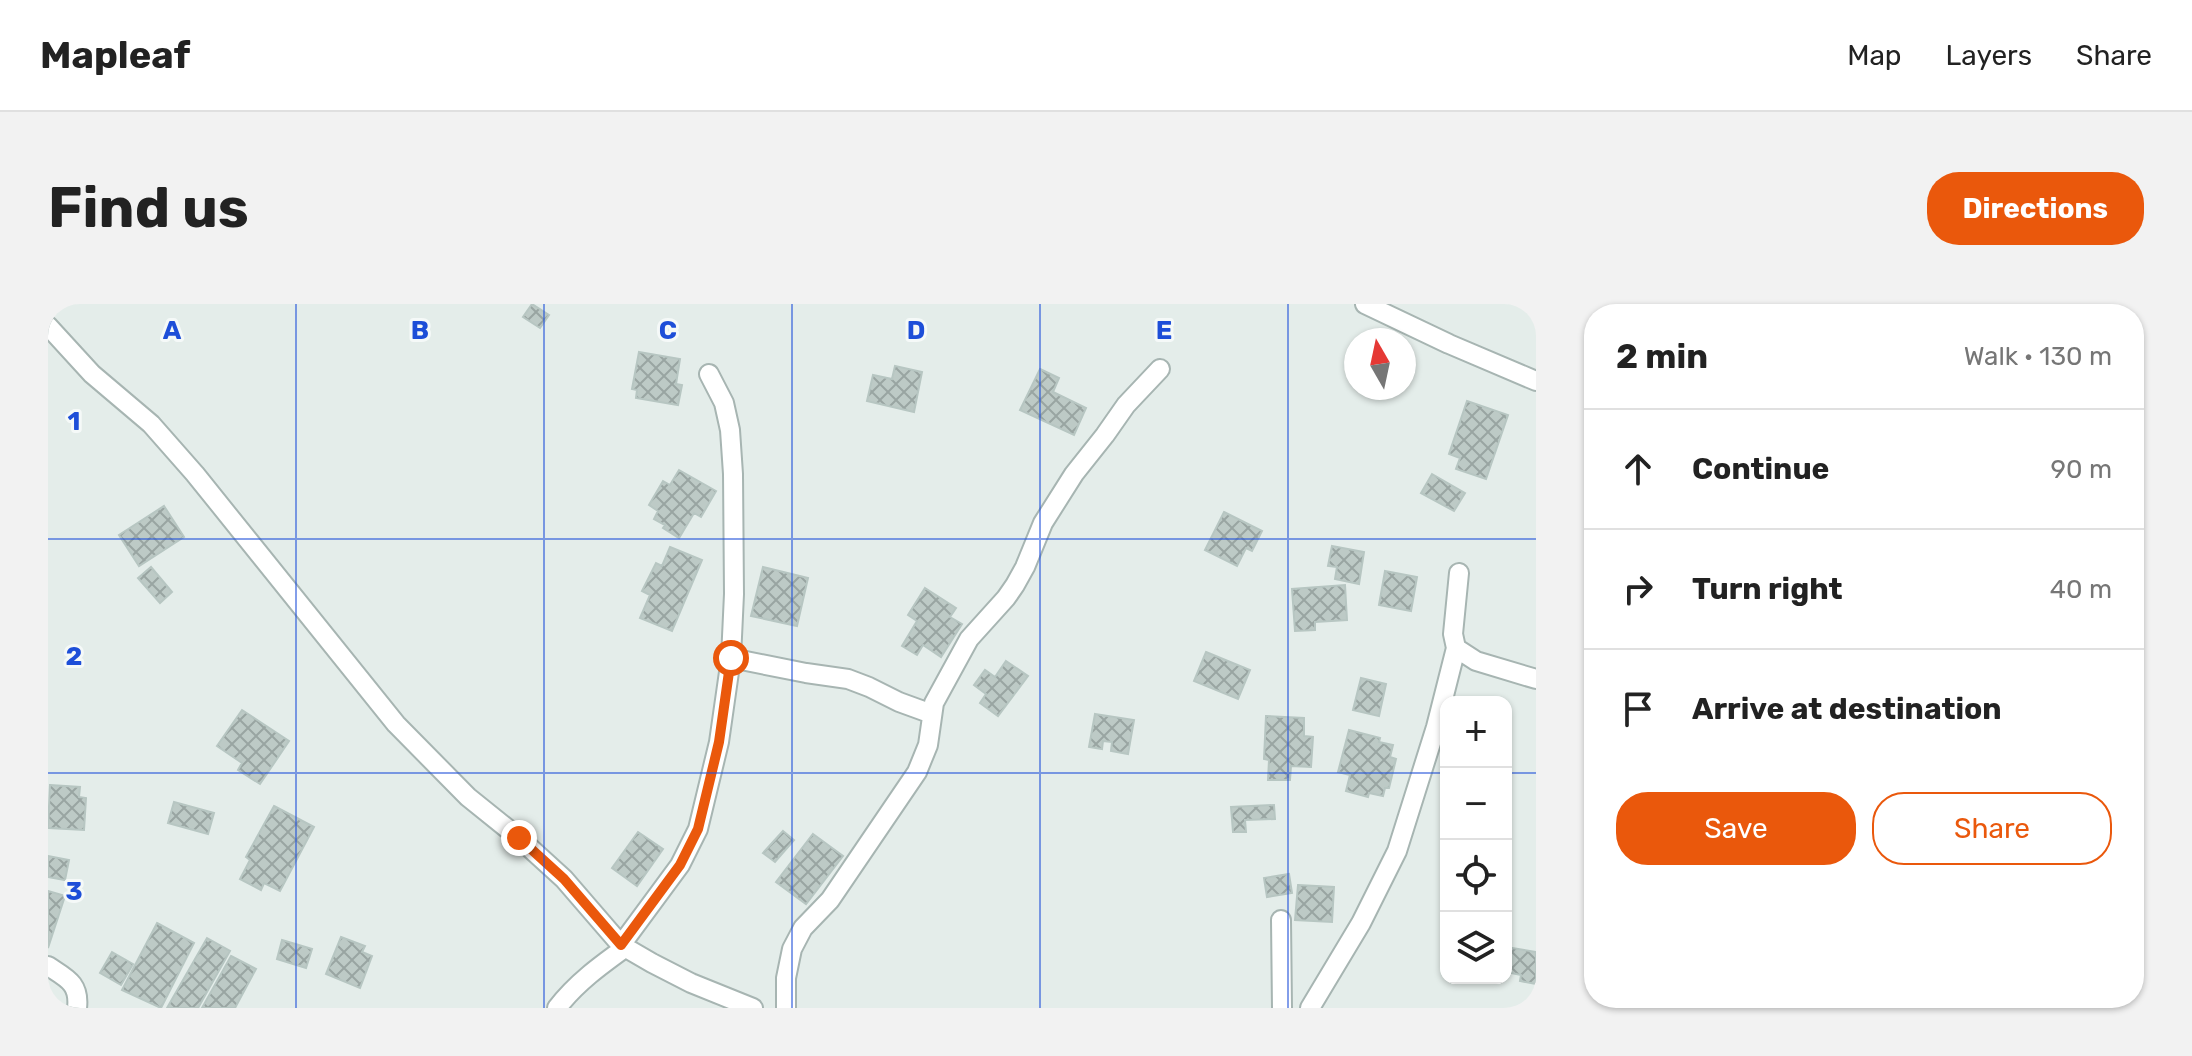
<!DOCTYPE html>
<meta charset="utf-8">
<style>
:root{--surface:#fff;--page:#f2f2f2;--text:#222;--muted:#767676;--line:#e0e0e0;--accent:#ea580c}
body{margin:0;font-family:Rubik,sans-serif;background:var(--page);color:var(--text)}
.controls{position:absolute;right:24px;bottom:24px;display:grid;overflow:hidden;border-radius:16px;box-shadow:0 2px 6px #0004}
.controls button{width:72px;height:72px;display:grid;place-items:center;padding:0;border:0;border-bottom:2px solid var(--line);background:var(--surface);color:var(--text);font:40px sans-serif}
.compass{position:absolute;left:1296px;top:24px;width:72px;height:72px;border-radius:50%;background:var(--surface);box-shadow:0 2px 6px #0004;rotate:351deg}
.stop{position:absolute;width:24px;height:24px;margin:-18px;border:6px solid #ea580c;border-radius:50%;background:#fff}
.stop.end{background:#ea580c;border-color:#fff;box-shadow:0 2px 8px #0008}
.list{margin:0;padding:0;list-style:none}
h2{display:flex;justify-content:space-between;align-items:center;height:104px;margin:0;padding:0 32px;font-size:34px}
h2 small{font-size:26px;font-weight:400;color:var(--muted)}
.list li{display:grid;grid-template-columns:52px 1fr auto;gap:24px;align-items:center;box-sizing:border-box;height:120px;padding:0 32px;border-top:2px solid var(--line)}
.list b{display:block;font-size:30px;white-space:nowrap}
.list em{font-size:26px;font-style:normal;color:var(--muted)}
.actions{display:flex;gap:16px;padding:24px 32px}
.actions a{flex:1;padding:18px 0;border:2px solid var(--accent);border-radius:32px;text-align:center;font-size:28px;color:var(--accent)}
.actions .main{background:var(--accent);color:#fff}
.icon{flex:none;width:44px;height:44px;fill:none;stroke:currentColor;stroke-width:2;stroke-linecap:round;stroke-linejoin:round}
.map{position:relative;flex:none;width:1488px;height:704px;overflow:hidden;border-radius:32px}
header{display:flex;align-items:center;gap:48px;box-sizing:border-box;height:112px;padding:0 40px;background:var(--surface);border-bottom:2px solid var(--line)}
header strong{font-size:38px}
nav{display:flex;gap:44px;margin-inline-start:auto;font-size:28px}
.intro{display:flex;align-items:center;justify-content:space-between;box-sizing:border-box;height:192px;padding:0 48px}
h1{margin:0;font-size:56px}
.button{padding:20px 36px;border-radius:32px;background:var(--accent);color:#fff;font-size:28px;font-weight:700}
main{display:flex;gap:48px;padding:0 48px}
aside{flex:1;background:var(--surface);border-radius:32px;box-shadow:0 2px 6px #0004}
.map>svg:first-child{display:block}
.building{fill:url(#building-cross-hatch);stroke:#b7c6c2;stroke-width:2}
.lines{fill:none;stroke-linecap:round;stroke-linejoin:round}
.street-casing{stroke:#a7b5b2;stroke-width:22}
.street{stroke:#fff;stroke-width:18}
.route{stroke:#ea580c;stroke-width:10}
.grid{fill:none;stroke:#1d4ed8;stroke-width:2;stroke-opacity:0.55}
.grid-label{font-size:26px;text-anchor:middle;font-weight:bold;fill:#1d4ed8;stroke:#f5f9f8;stroke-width:6;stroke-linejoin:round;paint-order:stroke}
</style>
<header>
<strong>Mapleaf</strong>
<nav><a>Map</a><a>Layers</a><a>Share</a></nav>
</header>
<div class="intro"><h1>Find us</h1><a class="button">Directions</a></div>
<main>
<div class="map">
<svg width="1488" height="704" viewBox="0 0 1488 704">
<defs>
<pattern id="building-cross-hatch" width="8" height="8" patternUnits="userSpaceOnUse" patternTransform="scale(2)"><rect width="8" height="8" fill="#bdcac6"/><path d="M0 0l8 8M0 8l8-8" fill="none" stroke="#99a5a2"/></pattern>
</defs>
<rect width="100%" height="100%" fill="#e4edea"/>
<path class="building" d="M484,0L501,11L492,24L475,13Z
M591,48L632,55L628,80L634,81L630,101L588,94L589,86L584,85Z
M847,62L874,68L866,108L819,97L825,71L844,75Z
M992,65L1011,74L1005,88L1038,104L1026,131L972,106Z
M1419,97L1460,111L1438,175L1408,165L1412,154L1401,150Z
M631,166L668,187L653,213L646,209L631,234L615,224L617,221L606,215L610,207L601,201L615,177L622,181Z
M1384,170L1417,189L1406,207L1373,189Z
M116,202L136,233L91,262L71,231Z
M1176,208L1214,227L1204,247L1198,244L1189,262L1157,246Z
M1284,242L1316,248L1311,280L1287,275L1289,263L1280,262Z
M622,243L654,256L624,327L592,314L602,291L594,287L608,259L614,262Z
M103,263L124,288L112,299L90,274Z
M715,263L760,274L749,322L703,312Z
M1337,267L1369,273L1363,307L1331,301Z
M1297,281L1299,316L1267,318V326L1247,327L1244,285Z
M877,284L908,304L902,313L914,320L893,353L875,341L869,351L854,342L869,317L860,311Z
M1158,348L1202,366L1190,395L1146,377Z
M958,357L980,372L950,412L932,399L938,390L926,381L937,366L947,373Z
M1313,374L1338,380L1331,412L1305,406Z
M194,406L241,437L212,480L190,466L194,459L169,442Z
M1047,410L1086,416L1080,450L1063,447L1064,438L1055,437L1054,445L1041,443Z
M1218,412L1256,414V432L1265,433L1263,463L1243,462L1242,476H1220L1221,456L1216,455Z
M1301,426L1332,434L1331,438L1345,441L1342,453L1348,455L1341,484H1337L1335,492L1321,489L1320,493L1298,487L1302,471L1290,468Z
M2,481L32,483L31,493L38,494L36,526L0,524Z
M126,498L166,509L160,530L120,519Z
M1226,501L1227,515L1197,516L1198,528H1185L1183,503Z
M226,502L266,523L232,587L216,579L213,586L192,575L202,556L198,553Z
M735,527L746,536L727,558L715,549Z
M590,528L615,545L589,582L564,564Z
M765,530L795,552L758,600L728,578Z
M0,552L21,556L17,576L0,573Z
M1241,570L1244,589L1219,593L1216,574Z
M1250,581L1286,583L1284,618L1247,616Z
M0,587L17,592L0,644Z
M109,619L146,639L113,704L74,686Z
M293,633L317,642L314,648L324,652L312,684L278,670Z
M159,634L182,647L150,704H119Z
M234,636L264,645L258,664L229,655Z
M1458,643L1488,648V680L1472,677L1473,671L1458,668Z
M64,648L85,660L73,681L52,669Z
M183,652L208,665L187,704H154Z"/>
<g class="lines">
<defs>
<path id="street" d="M1317,0L1401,40L1488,77
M0,22L44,70L103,120L147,170L348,420L420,493L471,534L516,575L573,641L604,659L643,679L705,704
M1411,269L1405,330L1408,344L1428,357L1488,375
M683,354L758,369L800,375L821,383L851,398L884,410
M1233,616L1234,704
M573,641L632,561L650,525L671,438L683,354L686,290L685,170L682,126L676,99L661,70
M0,662C18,674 32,679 29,704
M509,704C528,679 553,661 578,643
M738,704V674L744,645L755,624L782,596L869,468L880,441L886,399L921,335L958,294L967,281L977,263L995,219L1026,170L1057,131L1078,101L1112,65
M1262,704L1313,619L1349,547L1388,423L1408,344"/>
</defs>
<use href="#street" class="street-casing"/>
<use href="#street" class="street"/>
</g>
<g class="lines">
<path class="route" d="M471,534L516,575L573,641L632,561L650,525L671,438L683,354"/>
</g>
<path class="grid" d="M248,0V704M496,0V704M744,0V704M992,0V704M1240,0V704M0,235H1488M0,469H1398M1458,469H1488"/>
<g class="grid-label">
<text x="124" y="35">A</text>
<text x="372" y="35">B</text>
<text x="620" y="35">C</text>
<text x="868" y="35">D</text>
<text x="1116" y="35">E</text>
<text x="26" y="126">1</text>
<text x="26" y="361">2</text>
<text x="26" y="596">3</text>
</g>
</svg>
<div class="controls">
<button>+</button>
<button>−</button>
<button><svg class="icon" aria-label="locate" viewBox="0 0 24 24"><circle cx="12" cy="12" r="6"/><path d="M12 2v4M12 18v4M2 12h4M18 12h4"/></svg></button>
<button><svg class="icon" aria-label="layers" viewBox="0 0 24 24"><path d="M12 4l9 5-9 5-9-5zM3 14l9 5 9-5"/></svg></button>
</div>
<svg class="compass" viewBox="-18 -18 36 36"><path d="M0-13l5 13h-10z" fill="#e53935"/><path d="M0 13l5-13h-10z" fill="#767676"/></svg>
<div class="stop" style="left:683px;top:354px"></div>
<div class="stop end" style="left:471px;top:534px"></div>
</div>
<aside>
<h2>2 min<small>Walk · 130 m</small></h2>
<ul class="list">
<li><svg class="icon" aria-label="ahead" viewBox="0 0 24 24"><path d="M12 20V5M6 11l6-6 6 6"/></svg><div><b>Continue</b></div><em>90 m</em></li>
<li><svg class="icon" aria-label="right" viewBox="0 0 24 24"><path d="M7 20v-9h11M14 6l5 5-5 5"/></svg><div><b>Turn right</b></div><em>40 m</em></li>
<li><svg class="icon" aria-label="arrive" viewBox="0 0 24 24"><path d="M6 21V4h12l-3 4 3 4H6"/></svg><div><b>Arrive at destination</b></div></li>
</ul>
<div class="actions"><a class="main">Save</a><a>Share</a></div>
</aside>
</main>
